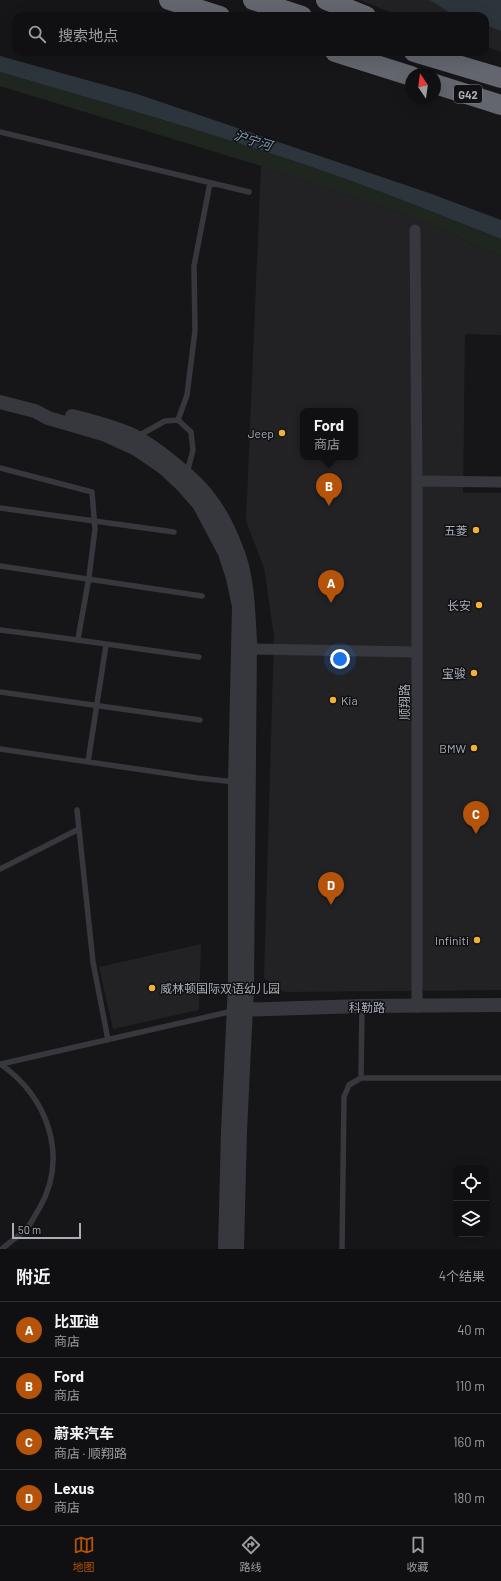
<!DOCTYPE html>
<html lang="zh">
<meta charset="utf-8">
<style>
:root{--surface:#101012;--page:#1e1e20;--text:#f1f3f6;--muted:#9c9d9f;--line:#303032;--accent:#b45309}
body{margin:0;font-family:Barlow,"Noto Sans SC",sans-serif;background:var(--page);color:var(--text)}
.controls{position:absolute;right:12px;bottom:12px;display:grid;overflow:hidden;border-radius:8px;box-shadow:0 4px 16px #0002}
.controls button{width:36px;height:36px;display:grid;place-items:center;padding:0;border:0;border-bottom:1px solid var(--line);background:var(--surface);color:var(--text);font:20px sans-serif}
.compass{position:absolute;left:405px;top:68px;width:36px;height:36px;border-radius:50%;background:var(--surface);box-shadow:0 4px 16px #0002;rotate:347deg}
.scale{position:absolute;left:12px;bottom:10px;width:69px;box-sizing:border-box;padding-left:4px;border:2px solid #a8adb8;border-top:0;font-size:11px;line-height:14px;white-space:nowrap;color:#a8adb8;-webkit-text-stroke:3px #111113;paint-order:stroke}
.you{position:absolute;left:340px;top:659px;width:14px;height:14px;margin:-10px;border:3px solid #fff;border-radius:50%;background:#1a73e8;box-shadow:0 0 0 6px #1a73e833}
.badge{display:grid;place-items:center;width:26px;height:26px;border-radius:50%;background:var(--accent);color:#fff;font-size:13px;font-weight:700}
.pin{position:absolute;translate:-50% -33px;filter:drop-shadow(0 1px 2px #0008)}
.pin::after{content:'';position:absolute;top:21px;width:14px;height:12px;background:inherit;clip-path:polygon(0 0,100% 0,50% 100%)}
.popup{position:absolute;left:300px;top:408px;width:58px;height:52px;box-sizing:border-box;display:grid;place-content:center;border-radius:8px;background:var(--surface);filter:drop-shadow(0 1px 3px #0005);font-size:13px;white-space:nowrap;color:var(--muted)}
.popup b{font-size:15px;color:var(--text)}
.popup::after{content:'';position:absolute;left:50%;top:100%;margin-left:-8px;border:8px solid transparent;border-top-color:var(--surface)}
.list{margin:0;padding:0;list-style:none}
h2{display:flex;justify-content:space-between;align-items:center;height:52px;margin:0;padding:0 16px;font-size:17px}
h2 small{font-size:13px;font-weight:400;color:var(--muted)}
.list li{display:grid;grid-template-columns:26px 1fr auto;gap:12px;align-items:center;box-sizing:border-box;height:56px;padding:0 16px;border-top:1px solid var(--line)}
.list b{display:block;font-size:15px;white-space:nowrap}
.list p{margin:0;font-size:13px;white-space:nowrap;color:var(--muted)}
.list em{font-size:13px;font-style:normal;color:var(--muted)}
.icon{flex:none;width:22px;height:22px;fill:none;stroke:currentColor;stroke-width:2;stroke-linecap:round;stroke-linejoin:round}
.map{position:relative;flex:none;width:501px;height:1249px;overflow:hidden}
.search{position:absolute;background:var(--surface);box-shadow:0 4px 16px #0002;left:12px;right:12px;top:12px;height:44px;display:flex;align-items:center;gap:10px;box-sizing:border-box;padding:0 14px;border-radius:12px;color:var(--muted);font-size:15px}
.sheet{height:276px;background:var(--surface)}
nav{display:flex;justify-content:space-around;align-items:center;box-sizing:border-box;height:56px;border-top:1px solid var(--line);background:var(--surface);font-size:11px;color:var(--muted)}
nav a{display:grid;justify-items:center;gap:2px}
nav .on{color:var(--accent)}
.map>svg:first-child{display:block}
.built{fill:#222225;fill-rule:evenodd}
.green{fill:#1e261f}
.water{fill:#2c353c}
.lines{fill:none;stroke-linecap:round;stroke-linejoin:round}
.service{stroke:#37383d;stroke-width:5.5}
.minor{stroke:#37383d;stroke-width:11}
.tertiary{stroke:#37383d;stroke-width:14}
.motorway{stroke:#63666e;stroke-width:20}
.poi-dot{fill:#f2b134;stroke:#111113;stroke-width:1.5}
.labels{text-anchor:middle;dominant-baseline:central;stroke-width:3;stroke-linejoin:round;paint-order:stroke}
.shield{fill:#111113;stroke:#7b7e86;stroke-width:1}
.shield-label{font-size:11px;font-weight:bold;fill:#a8adb8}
.poi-label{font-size:12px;fill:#a8adb8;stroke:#111113;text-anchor:end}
.street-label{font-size:12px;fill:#a8adb8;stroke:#111113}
.water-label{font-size:13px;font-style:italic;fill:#7f9bb3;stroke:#111113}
</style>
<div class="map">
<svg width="501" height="1249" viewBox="0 0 501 1249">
<rect width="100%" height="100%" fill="#161618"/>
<path class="built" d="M359,0H501V52L485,46V16H401Z
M261,166L415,218L501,256V335L465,334L463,493H501V990L284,992L264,978L274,636L264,568L246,521ZM303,411H355V457H303Z
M201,944L199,1010L113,1029L99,967Z"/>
<path class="green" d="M0,72C104,102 207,132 309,166C374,188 438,214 501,239V256L415,218L261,166L0,86Z"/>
<path class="water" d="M430,0H501V31L485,25V16H455Z
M0,56L137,94L429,193L501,220V239C438,214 374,188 309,166C207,132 104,102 0,72Z"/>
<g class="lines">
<path class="service" d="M0,132L249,192
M178,420L187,395L195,331L194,266L210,183
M138,436L165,421L178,420L191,432L193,450L187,473
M0,468L92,492L95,529L89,577L78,639
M0,508L174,532
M0,566L202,596
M0,630C67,638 133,648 199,657
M0,692L200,720
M0,749L198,778L235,782
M88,762L106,645
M77,810L93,962L108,1040
M0,869L79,829
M0,1064C48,1096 69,1157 39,1209C35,1215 32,1222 28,1227C20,1235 10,1242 2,1249
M1,1064L233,1011
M361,1078L362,1007
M342,1249L344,1097L349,1085L361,1078H501"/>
<path class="minor" d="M415,230L417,481V1007
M417,481L501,482
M249,649L417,652"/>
<path class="tertiary" d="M0,402L35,411L48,418L103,434L136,449L164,468L183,486L199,504L225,553L233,578L239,606L235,782V985L228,1131L225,1249
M72,416C92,421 112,426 130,434C152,444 192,476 207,495C219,510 229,529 236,548C248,577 248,610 250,641L247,986L240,1131L237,1249
M236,1010L362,1006L501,1005"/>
<path class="motorway" d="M169,0L220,16
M253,0L302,16
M326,0L366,16
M335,52L411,76
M414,52L501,78
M435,84L501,105"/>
</g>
<g class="poi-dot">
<circle cx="282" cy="433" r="4"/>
<circle cx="476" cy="530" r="4"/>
<circle cx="479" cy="605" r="4"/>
<circle cx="474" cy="673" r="4"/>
<circle cx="333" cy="700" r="4"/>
<circle cx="474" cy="748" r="4"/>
<circle cx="477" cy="940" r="4"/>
<circle cx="152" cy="988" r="4"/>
</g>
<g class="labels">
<rect class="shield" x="454" y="85" width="28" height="18" rx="3"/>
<g class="shield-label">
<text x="468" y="94">G42</text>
</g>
<g class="poi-label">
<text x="274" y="433">Jeep</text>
<text x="468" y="530">五菱</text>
<text x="471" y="605">长安</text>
<text x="466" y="673">宝骏</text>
<text x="341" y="700" text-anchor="start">Kia</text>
<text x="466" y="748">BMW</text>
<text x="469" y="940">Infiniti</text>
<text x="160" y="988" text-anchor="start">威林顿国际双语幼儿园</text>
</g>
<g class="street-label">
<text transform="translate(404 702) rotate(-90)">顺翔路</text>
<text x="367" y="1007">科勒路</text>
</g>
<g class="water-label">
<text transform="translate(253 140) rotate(17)">沪宁河</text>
</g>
</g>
</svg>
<div class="controls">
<button><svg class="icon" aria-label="locate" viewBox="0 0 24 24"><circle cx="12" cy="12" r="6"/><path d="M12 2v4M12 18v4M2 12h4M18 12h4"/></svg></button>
<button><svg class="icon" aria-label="layers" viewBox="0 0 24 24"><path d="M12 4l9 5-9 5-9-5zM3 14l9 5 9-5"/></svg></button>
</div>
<svg class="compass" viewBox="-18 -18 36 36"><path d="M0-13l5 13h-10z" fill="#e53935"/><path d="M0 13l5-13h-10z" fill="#9c9d9f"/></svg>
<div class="scale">50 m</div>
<div class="you"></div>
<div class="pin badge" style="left:331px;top:603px">A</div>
<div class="pin badge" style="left:329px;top:506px">B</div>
<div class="popup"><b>Ford</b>商店</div>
<div class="pin badge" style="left:476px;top:834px">C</div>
<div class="pin badge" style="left:331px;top:905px">D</div>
<div class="search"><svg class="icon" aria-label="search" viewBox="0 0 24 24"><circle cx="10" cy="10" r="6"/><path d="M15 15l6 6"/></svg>搜索地点</div>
</div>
<section class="sheet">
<h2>附近<small>4个结果</small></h2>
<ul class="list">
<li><span class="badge">A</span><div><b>比亚迪</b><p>商店</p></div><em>40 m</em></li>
<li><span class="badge">B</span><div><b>Ford</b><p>商店</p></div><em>110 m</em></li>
<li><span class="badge">C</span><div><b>蔚来汽车</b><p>商店 · 顺翔路</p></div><em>160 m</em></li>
<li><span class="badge">D</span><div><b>Lexus</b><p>商店</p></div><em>180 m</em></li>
</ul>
</section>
<nav>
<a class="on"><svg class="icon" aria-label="map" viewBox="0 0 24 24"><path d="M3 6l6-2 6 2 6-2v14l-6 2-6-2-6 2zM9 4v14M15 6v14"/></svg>地图</a>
<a><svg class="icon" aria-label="directions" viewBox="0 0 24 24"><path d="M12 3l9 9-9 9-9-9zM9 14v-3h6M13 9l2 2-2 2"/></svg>路线</a>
<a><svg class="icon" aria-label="saved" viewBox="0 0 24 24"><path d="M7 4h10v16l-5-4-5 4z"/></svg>收藏</a>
</nav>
